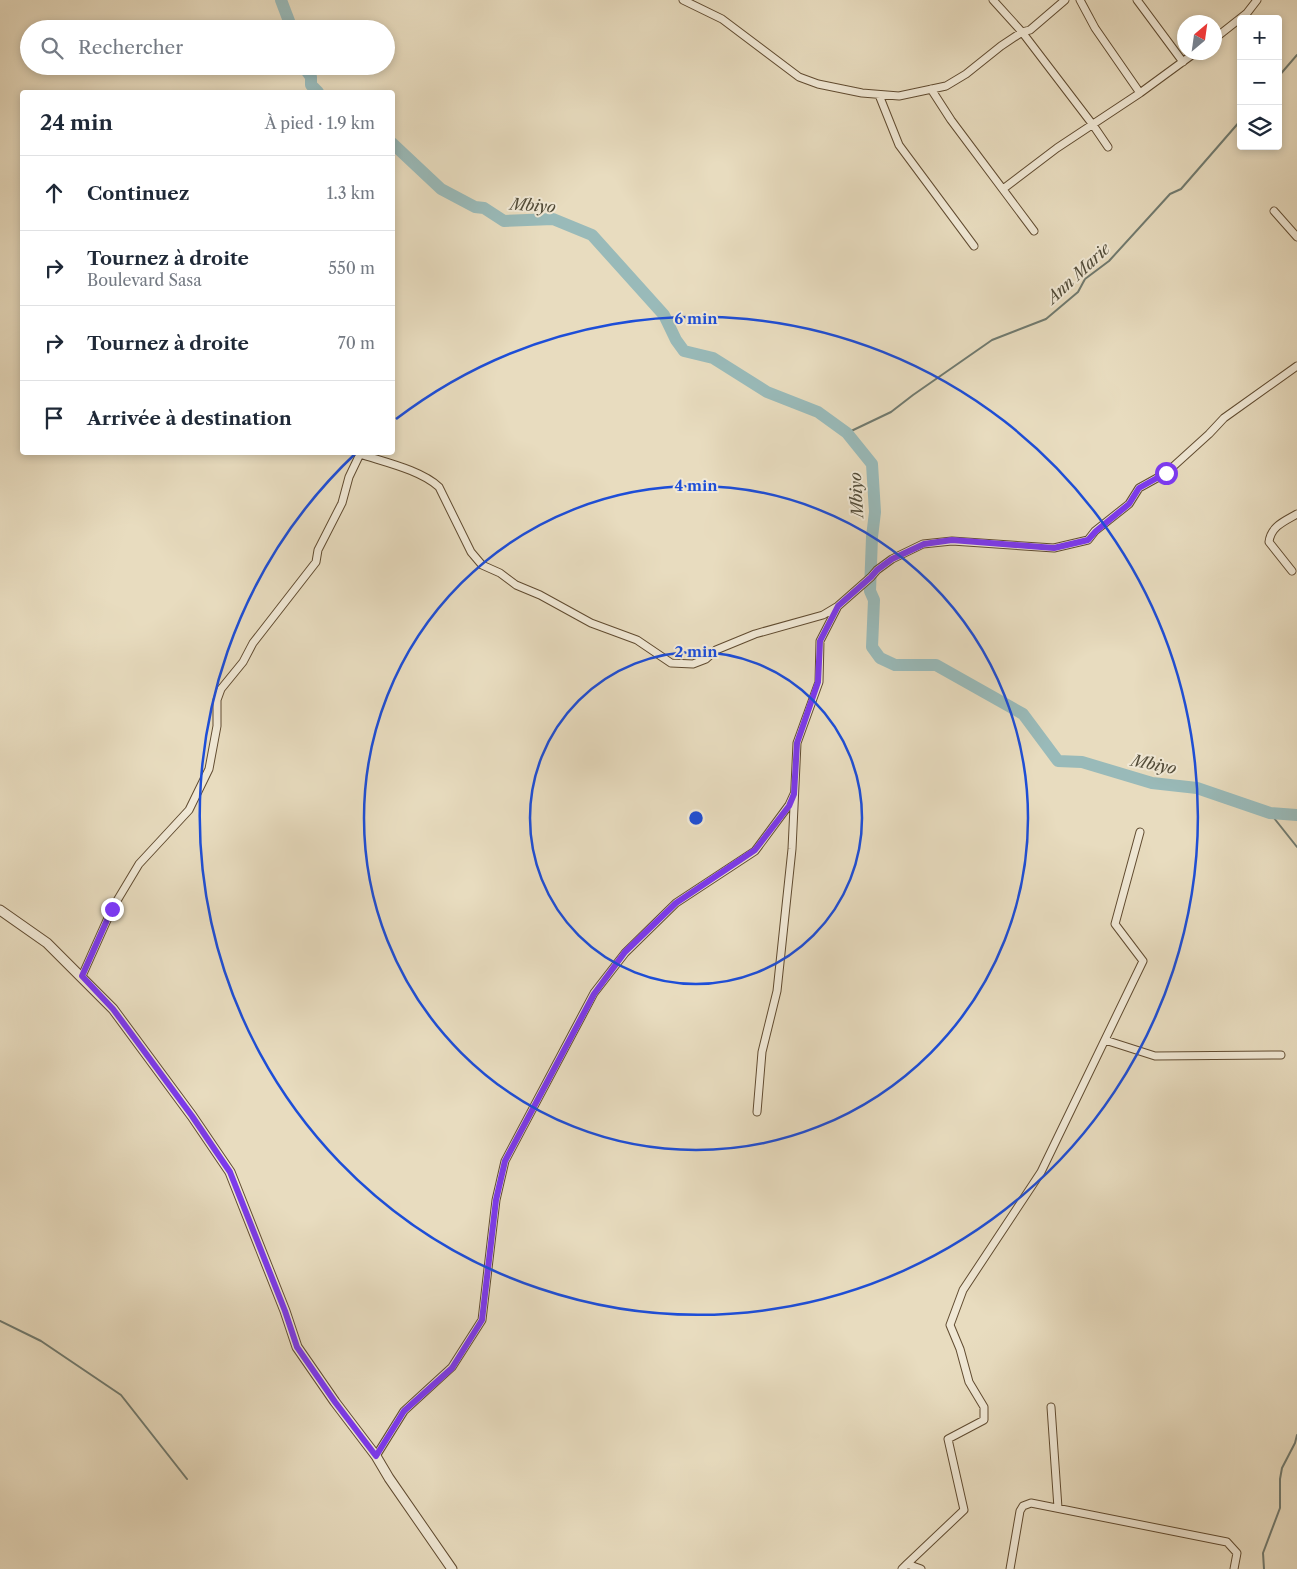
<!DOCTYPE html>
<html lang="fr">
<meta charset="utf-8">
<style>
:root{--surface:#fff;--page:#f6f6f7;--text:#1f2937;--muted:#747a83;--line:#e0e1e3}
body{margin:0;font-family:"Libre Caslon Text",serif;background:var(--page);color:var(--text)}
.controls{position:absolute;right:15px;top:15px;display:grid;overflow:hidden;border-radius:5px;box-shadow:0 2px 8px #0003}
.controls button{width:45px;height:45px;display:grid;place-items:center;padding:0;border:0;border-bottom:1px solid var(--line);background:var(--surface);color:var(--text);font:25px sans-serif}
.compass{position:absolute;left:1177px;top:15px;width:45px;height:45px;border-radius:50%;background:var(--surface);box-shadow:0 2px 8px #0003;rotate:29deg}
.stop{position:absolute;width:15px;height:15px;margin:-11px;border:4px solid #7c3aed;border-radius:50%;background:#fff}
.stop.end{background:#7c3aed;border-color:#fff;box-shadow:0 1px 5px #0008}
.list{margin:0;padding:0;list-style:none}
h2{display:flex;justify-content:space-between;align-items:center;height:65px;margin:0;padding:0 20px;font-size:21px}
h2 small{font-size:16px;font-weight:400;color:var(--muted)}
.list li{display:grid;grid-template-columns:32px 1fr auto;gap:15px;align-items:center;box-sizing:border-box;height:75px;padding:0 20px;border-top:1px solid var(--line)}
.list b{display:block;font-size:19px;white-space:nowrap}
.list p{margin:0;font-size:16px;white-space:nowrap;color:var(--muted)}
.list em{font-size:16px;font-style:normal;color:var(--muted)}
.icon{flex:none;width:28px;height:28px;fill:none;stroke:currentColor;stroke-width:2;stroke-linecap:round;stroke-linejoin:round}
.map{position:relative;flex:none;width:1297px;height:1569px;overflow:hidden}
.search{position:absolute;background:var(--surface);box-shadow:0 2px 8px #0003;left:20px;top:20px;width:375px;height:55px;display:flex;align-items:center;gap:12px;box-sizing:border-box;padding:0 18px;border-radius:28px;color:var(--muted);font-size:19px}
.panel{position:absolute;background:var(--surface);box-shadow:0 2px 8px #0003;left:20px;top:90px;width:375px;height:365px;border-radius:5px}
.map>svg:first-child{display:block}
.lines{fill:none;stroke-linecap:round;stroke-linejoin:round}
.stream{stroke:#707a6f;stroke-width:2}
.river{stroke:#99bab9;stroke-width:12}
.minor-casing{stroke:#604b30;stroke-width:9}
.tertiary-casing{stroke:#604b30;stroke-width:11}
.minor{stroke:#f0e8d5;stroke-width:7}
.tertiary{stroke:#f0e8d5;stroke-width:9}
.route{stroke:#7c3aed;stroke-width:6}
.ring{fill:none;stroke:#1d4ed8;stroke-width:2.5}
.labels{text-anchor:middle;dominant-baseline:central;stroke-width:4;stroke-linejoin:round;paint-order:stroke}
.water-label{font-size:16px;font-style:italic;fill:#514b38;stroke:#f0e8d5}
.centre{fill:#1d4ed8;stroke:#f0e8d5;stroke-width:2.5}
.ring-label{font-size:15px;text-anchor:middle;font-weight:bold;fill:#1d4ed8;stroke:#f0e8d5;stroke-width:4;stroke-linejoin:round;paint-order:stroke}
</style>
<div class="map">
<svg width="1297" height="1569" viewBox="0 0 1297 1569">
<rect width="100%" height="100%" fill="#e8dcbf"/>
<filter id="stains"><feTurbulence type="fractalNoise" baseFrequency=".004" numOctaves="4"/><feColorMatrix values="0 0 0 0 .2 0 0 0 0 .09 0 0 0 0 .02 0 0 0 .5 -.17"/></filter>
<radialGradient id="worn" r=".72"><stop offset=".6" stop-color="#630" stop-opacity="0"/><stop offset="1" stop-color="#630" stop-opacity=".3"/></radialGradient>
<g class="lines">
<path class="stream" d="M1278,77L1297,55
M847,433L891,412L913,395L992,340L1046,319L1078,292L1085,279L1109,261L1170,194L1181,189L1241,120
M1270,813L1297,847
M0,1321L41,1341L121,1395L187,1479
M1264,1569L1263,1553L1280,1508V1479L1282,1468L1295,1443L1297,1435"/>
<path class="river" d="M281,0L292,29
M303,66L311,77V85L318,92
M392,143L441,189L475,207L484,208L504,221L553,219L592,235L664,315L676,340L684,351L713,358L767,392L818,412L847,433L872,464L875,512L872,537L870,591L874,600L872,647L880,658L895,665H936L1023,714L1058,761L1082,762L1152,783L1197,788L1270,813L1297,815"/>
<defs>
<path id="minor" d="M683,0L722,19L799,77L818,84L862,93L899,96L946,86L966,74L1001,46L1022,32L1030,30L1065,0
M993,0L1022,32L1093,125L1108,147
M1080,0L1095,28L1140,93
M1137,0L1183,62
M1214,39L1247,13L1257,0
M931,89L951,120L1034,231
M879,95L899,145L974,246
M1003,189L1057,148L1140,93L1196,52
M1274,211L1297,237
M1292,571L1269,542C1271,526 1285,521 1297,514
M82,976L112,909L139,864L189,810L209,769L217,726V700L221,689L243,662L253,643L316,562L318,550L342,503L349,477L360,454C384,462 421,470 439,487L471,552L482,565L500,573L516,585L540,595L591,623L637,640L671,663L693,664L706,659L716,650L755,634L823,615L838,606L871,577L877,570L892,559L923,544L952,541L1054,548L1088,540L1095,531L1129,504L1139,488L1166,473L1209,434L1224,418L1297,366
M1105,1040L1155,1056L1281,1055
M757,1112L762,1052L777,991L792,849L797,743L819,682L820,641L838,606
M1051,1407L1058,1508
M376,1456L404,1411L452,1367L482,1320L496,1200L505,1161L594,993L625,953L676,903L755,851L789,805L794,794
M907,1564L964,1510L948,1439L984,1420V1407L969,1382L960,1349L950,1325L963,1290L1041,1172L1143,961L1115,924L1140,832
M902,1569L907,1564L921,1569
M1010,1569L1020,1511L1023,1506L1031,1503L1227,1542L1237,1553L1234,1569"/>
<path id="tertiary" d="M0,910L47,943L113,1009L192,1116L230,1172L285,1311L297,1347L335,1402L376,1456L389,1478L452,1569"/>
</defs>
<use href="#minor" class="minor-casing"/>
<use href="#tertiary" class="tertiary-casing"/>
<use href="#minor" class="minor"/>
<use href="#tertiary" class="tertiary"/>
</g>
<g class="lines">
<path class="route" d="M112,909L82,976L113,1009L192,1116L230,1172L285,1311L297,1347L335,1402L376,1456L404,1411L452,1368L482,1320L496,1200L505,1161L594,994L625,952L676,903L755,850L789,806L794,794L797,743L818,682L820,641L838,606L871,577L877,570L892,559L924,544L952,540L1054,548L1088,540L1096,531L1129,504L1139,488L1166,473"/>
</g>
<g class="ring">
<circle cx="696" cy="818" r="166"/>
<circle cx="696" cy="818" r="332"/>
<path d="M396 419A499 499 0 1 1 356 453"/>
</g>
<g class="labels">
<g class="water-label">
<text transform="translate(533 205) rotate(4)">Mbiyo</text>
<text transform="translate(1078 273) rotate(-43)">Ann Marie</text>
<text transform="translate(856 495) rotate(-93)">Mbiyo</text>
<text transform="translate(1154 764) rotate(11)">Mbiyo</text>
</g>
</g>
<circle cx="696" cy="818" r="8" class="centre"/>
<g class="ring-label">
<text x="696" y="324">6 min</text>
<text x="696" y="491">4 min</text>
<text x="696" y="657">2 min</text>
</g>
<rect width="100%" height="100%" filter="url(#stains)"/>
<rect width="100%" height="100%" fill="url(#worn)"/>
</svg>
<div class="controls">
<button>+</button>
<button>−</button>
<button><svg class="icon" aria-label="layers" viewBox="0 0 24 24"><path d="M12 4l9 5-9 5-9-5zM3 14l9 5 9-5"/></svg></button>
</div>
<svg class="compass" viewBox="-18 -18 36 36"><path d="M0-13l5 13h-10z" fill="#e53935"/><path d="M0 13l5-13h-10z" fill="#747a83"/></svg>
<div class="stop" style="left:1166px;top:473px"></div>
<div class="stop end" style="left:112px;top:909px"></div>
<div class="search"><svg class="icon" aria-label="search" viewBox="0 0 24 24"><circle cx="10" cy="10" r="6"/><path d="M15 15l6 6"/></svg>Rechercher</div>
<section class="panel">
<h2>24 min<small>À pied · 1.9 km</small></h2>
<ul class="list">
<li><svg class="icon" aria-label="ahead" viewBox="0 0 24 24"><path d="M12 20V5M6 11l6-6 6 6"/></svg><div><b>Continuez</b></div><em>1.3 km</em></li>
<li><svg class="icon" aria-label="right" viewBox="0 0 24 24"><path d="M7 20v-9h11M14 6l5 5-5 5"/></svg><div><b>Tournez à droite</b><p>Boulevard Sasa</p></div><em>550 m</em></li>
<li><svg class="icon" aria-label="right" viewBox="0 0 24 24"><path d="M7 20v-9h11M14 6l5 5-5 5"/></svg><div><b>Tournez à droite</b></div><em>70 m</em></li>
<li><svg class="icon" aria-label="arrive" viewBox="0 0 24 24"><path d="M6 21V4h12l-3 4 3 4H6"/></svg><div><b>Arrivée à destination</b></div></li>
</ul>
</section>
</div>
